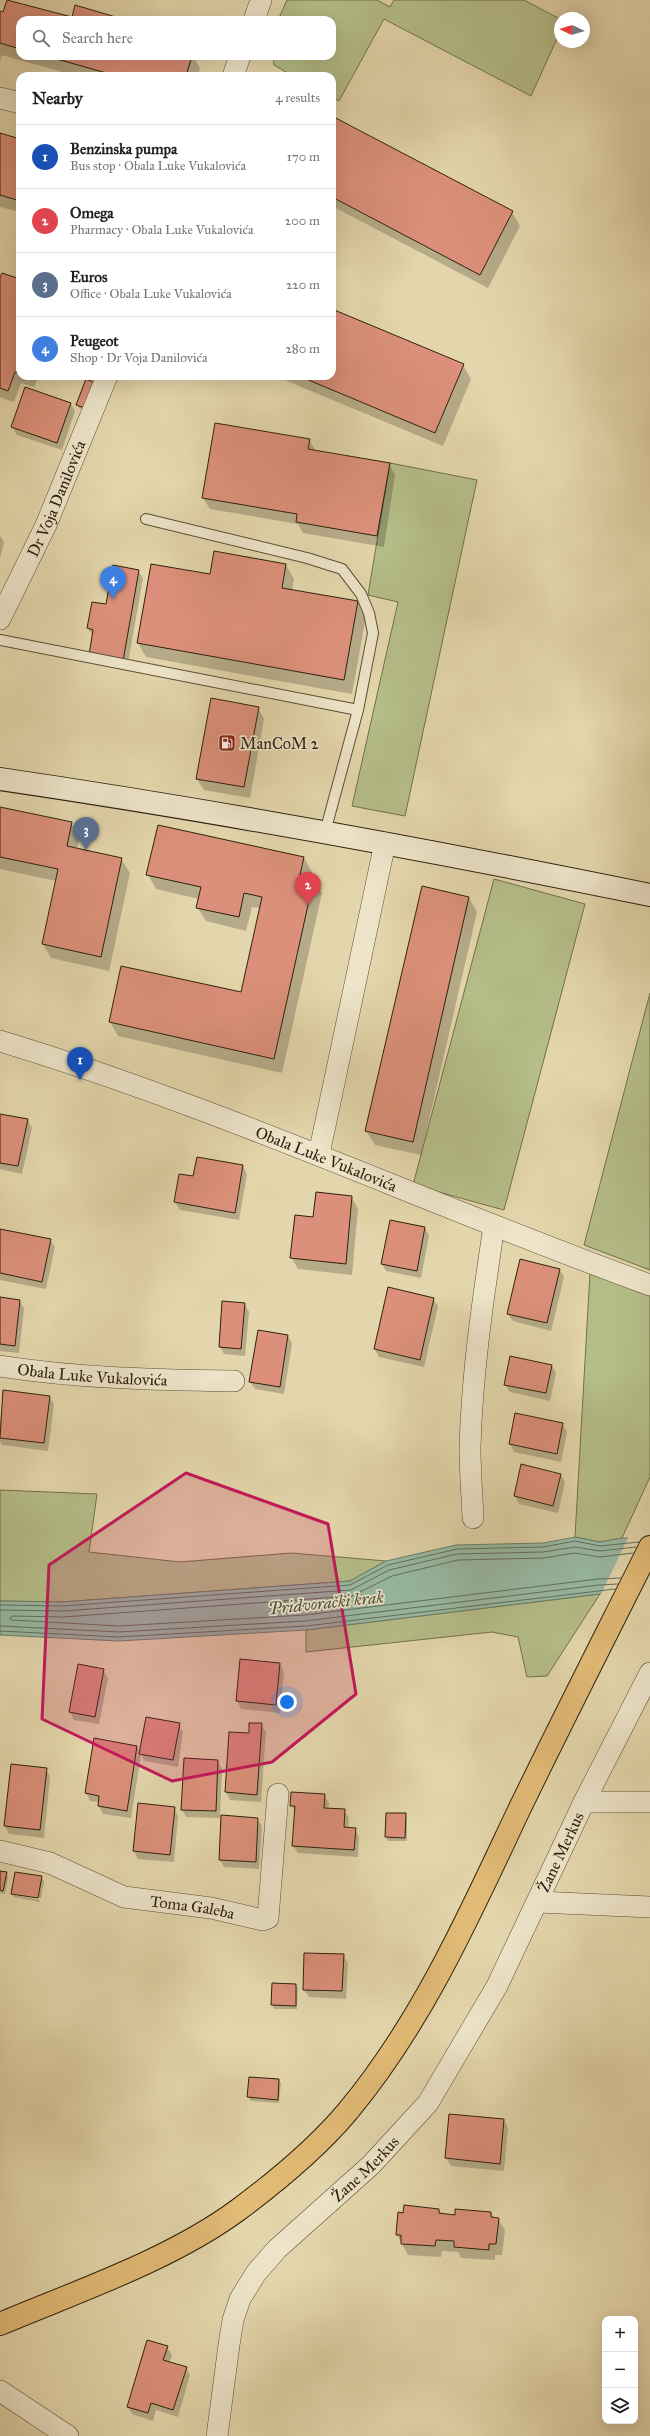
<!DOCTYPE html>
<meta charset="utf-8">
<style>
:root{--surface:#fff;--page:#f2f2f2;--text:#202124;--muted:#757577;--line:#e0e0e0;--accent:#2563eb}
body{margin:0;font-family:"IM FELL Great Primer",serif;background:var(--page);color:var(--text)}
.controls{position:absolute;right:12px;bottom:12px;display:grid;overflow:hidden;border-radius:8px;box-shadow:0 4px 16px #0002}
.controls button{width:36px;height:36px;display:grid;place-items:center;padding:0;border:0;border-bottom:1px solid var(--line);background:var(--surface);color:var(--text);font:20px sans-serif}
.compass{position:absolute;left:554px;top:12px;width:36px;height:36px;border-radius:50%;background:var(--surface);box-shadow:0 4px 16px #0002;rotate:274deg}
.you{position:absolute;left:287px;top:1702px;width:14px;height:14px;margin:-10px;border:3px solid #fff;border-radius:50%;background:#1a73e8;box-shadow:0 0 0 6px #1a73e833}
.badge{display:grid;place-items:center;width:26px;height:26px;border-radius:50%;background:var(--accent);color:#fff;font-size:13px;font-weight:700}
.pin{position:absolute;translate:-50% -33px;filter:drop-shadow(0 1px 2px #0008)}
.pin::after{content:'';position:absolute;top:21px;width:14px;height:12px;background:inherit;clip-path:polygon(0 0,100% 0,50% 100%)}
.list{margin:0;padding:0;list-style:none}
h2{display:flex;justify-content:space-between;align-items:center;height:52px;margin:0;padding:0 16px;font-size:17px}
h2 small{font-size:13px;font-weight:400;color:var(--muted)}
.list li{display:grid;grid-template-columns:26px 1fr auto;gap:12px;align-items:center;box-sizing:border-box;height:64px;padding:0 16px;border-top:1px solid var(--line)}
.list b{display:block;font-size:15px;white-space:nowrap}
.list p{margin:0;font-size:13px;white-space:nowrap;color:var(--muted)}
.list em{font-size:13px;font-style:normal;color:var(--muted)}
.icon{flex:none;width:22px;height:22px;fill:none;stroke:currentColor;stroke-width:2;stroke-linecap:round;stroke-linejoin:round}
.map{position:relative;flex:none;width:650px;height:2436px;overflow:hidden}
.search{position:absolute;background:var(--surface);box-shadow:0 4px 16px #0002;left:16px;top:16px;width:320px;height:44px;display:flex;align-items:center;gap:10px;box-sizing:border-box;padding:0 14px;border-radius:12px;color:var(--muted);font-size:15px}
.panel{position:absolute;background:var(--surface);box-shadow:0 4px 16px #0002;left:16px;top:72px;width:320px;height:308px;border-radius:12px}
.map>svg:first-child{display:block}
.green{fill:#b5be89;stroke:#71704c}
.water{fill:#97baa4;stroke:#6d7d68}
.pier{fill:#e4d6ac}
.shadow{fill:#0003}
.lines{fill:none;stroke-linecap:round;stroke-linejoin:round}
.shore{stroke:#626e5a;stroke-width:1}
.building{fill:#dc907b;stroke:#2d210f}
.lane-casing{stroke:#5b4e36;stroke-width:12}
.street-casing{stroke:#5b4e36;stroke-width:22}
.secondary-casing{stroke:#2d210f;stroke-width:24}
.primary-casing{stroke:#2d210f;stroke-width:24}
.lane{stroke:#ede4c9;stroke-width:10}
.street{stroke:#ede4c9;stroke-width:21}
.secondary{stroke:#ede4c9;stroke-width:22}
.primary{stroke:#e2bb76;stroke-width:22}
.marked{fill:#c2185b;fill-opacity:0.2;stroke:#c2185b;stroke-width:3;stroke-linejoin:round}
.labels{text-anchor:middle;dominant-baseline:central;stroke-width:3.5;stroke-linejoin:round;paint-order:stroke}
.street-label{font-size:16px;fill:#2d210f;stroke:#ede4c9}
.poi-label{font-size:16px;fill:#2d210f;stroke:#ede4c9;text-anchor:start}
.water-label{font-size:17px;font-style:italic;fill:#4d4f3c;stroke:#ede4c9}
</style>
<div class="map">
<svg width="650" height="2436" viewBox="0 0 650 2436">
<rect width="100%" height="100%" fill="#e4d6ac"/>
<filter id="stains"><feTurbulence type="fractalNoise" baseFrequency=".005" numOctaves="4"/><feColorMatrix values="0 0 0 0 .2 0 0 0 0 .09 0 0 0 0 .02 0 0 0 .5 -.17"/></filter>
<radialGradient id="worn" r=".72"><stop offset=".6" stop-color="#630" stop-opacity="0"/><stop offset="1" stop-color="#630" stop-opacity=".3"/></radialGradient>
<path class="green" d="M287,0H377L390,7L394,0H524L560,19V32L531,96L384,19L339,101L332,97V76H293L274,65L273,56H332V20H278Z
M390,463L477,480L405,816L352,806L398,602L368,595Z
M494,879L585,904L504,1210L413,1185Z
M650,993V1270L584,1245Z
M590,1273L650,1296V1477L622,1538L600,1542L575,1537Z
M0,1490L97,1494L89,1552L180,1562L291,1553L386,1561L350,1581L62,1602L0,1601Z
M600,1594L547,1676L527,1677L518,1637L492,1632L306,1652V1630Z"/>
<path class="water" d="M575,1537L600,1542L622,1538H650V1593L600,1594L306,1630L119,1641L0,1635V1601L62,1602L350,1581L386,1561L456,1545L543,1543Z"/>
<path class="pier" d="M629,1536H650V1595L600,1596Z"/>
<path class="shadow" d="M8,0L73,18L123,20H20V56H193L200,68L198,76H77L2,55L0,62V12L4,13Z
M332,117L512,212L520,226L488,288L332,206Z
M0,134L20,140V212L0,207Z
M0,280L20,281V376H39L34,387L21,383L14,402L0,397Z
M332,310L463,365L471,379L443,446L275,376H332Z
M99,388L90,412L79,408L77,404Z
M70,403L75,411L62,450L17,435L12,427Z
M309,440L316,451L389,464L395,475L384,547L303,533L298,524L210,509L203,498Z
M0,536L4,542L0,558Z
M286,565L294,579L292,590L358,602L366,616L352,694L146,657L138,643L211,575Z
M138,571L143,578L127,669L93,636L88,628Z
M258,708L264,719L250,798L204,790L197,779Z
M0,808L71,823L80,837L77,849L121,859L130,873L109,971L51,958L43,944L56,881L0,869Z
M304,858L312,872L310,878L314,879L322,893L282,1073L118,1036L110,1022L242,993L261,908L252,907L246,931L206,921L197,907L199,899L156,889L148,875Z
M469,898L477,912L421,1155L375,1145L366,1131Z
M0,1115L28,1120L32,1128L22,1174L0,1169Z
M243,1166L247,1174L239,1220L180,1210L175,1202L194,1178Z
M352,1197L358,1209L352,1275L298,1269L291,1257L314,1218Z
M425,1228L429,1236L421,1278L386,1271L382,1264Z
M0,1230L50,1240L55,1247L46,1289L0,1280Z
M560,1270L564,1277L551,1331L513,1321L508,1314Z
M388,1289L433,1299L438,1306L424,1367L379,1357L375,1349Z
M0,1298L19,1300L24,1308L19,1353L0,1351Z
M245,1304L249,1312L245,1356L224,1354L220,1347Z
M288,1336L292,1344L284,1394L255,1389L250,1382Z
M552,1366L556,1373L550,1401L510,1392L505,1385Z
M4,1391L49,1397L54,1404L48,1451L2,1445L0,1441V1420Z
M562,1424L567,1432L561,1462L514,1452L510,1444Z
M560,1474L565,1482L558,1513L519,1504L515,1496Z
M280,1664L284,1672L280,1713L241,1709L237,1701Z
M103,1670L108,1678L99,1724L74,1720L70,1712Z
M179,1724L183,1732L178,1767L144,1761L141,1755L131,1818L103,1814L99,1806V1802L90,1801L86,1793L95,1740L137,1747L140,1753Z
M261,1724L266,1732L261,1802L230,1800L226,1792L230,1733L250,1734Z
M218,1761L222,1769L220,1818L186,1817L182,1809Z
M46,1769L50,1777L44,1838L9,1834L5,1826Z
M324,1795L329,1803L328,1809L344,1810L349,1818L348,1828L355,1829L359,1837L358,1857L298,1853L293,1846L296,1813L291,1805Z
M174,1808L178,1816L174,1862L138,1859L134,1851Z
M405,1814L407,1818V1841H388L386,1837Z
M257,1819L262,1826L259,1869L224,1867L220,1860Z
M0,1872L6,1873L8,1877L5,1894L0,1893Z
M41,1877L44,1881L41,1898L13,1893V1895L40,1900V1902L14,1897L12,1893Z
M343,1955L348,1963L346,1999L309,1997L304,1990Z
M295,1985L298,1988L297,2009H274L272,2005Z
M250,2078L279,2080L281,2083L279,2103L251,2101L248,2097Z
M450,2115L504,2120L508,2128L504,2171L451,2166L446,2158Z
M439,2210L442,2215L456,2216L491,2213L494,2219H498L505,2230L502,2255H495V2260L461,2258L458,2252L442,2251L441,2257L408,2255L397,2235L404,2214Z
M167,2347L172,2355L169,2363L186,2368L190,2375L178,2417L156,2410L153,2421L132,2414L128,2407Z"/>
<g class="lines">
<path class="shore" d="M621,1578L598,1579L305,1615L119,1626L12,1620L10,1619L12,1616L63,1617L352,1596L392,1576L458,1560L544,1558L575,1553L600,1557L633,1553
M0,1605L62,1606L350,1585L388,1565L457,1549L543,1547L575,1541L600,1546L639,1542
M0,1610L63,1611L351,1590L389,1570L457,1554L543,1552L575,1547L600,1551L636,1547
M0,1626L119,1632L305,1621L599,1585L618,1584
M0,1631L119,1637L306,1626L615,1589"/>
</g>
<path class="building" d="M7,0L72,17L75,5L126,20H20V49L0,43V11L3,12Z
M46,56H192L186,76H117Z
M332,116L513,211L480,275L332,197Z
M0,133L20,139V201L0,195Z
M2,273L20,279V374L15,372L8,391L0,388V277Z
M332,309L464,364L435,433L299,376H332Z
M86,379L98,384L88,409L76,405Z
M25,387L71,403L57,443L11,427Z
M215,423L310,439L308,449L390,463L377,536L296,522L297,514L202,498Z
M214,551L286,564L282,588L358,601L344,680L137,643L151,564L210,574Z
M113,565L139,570L123,661L89,655L93,630L87,628L92,602L106,604Z
M211,698L259,707L244,787L196,779Z
M0,807L72,822L67,846L122,858L101,957L42,944L58,869L0,857Z
M158,825L304,857L300,875L314,878L274,1059L109,1022L121,966L241,992L262,897L244,893L239,917L196,908L201,887L146,875Z
M422,886L469,897L413,1142L365,1131Z
M0,1114L28,1119L18,1166L0,1163Z
M197,1157L243,1165L235,1213L174,1202L179,1174L193,1176Z
M316,1192L352,1196L346,1264L290,1258L295,1215L313,1217Z
M390,1220L425,1227L417,1271L381,1264Z
M0,1229L51,1239L42,1282L0,1273Z
M520,1259L560,1269L547,1323L507,1314Z
M388,1287L434,1298L420,1360L374,1349Z
M0,1297L20,1300L15,1346L0,1344Z
M222,1301L245,1303L241,1349L219,1347Z
M258,1330L288,1335L280,1387L249,1382Z
M510,1356L552,1365L546,1393L504,1385Z
M3,1390L50,1396L44,1443L0,1438Z
M515,1413L563,1423L557,1454L509,1444Z
M521,1464L561,1474L553,1506L514,1496Z
M240,1659L280,1663L276,1705L236,1701Z
M78,1664L104,1669L95,1717L69,1712Z
M146,1717L180,1723L173,1760L139,1754Z
M249,1723H262L257,1795L225,1792L229,1732L249,1733Z
M94,1738L137,1746L127,1811L98,1806L99,1796L85,1793Z
M184,1758L218,1760L216,1811L181,1810Z
M11,1764L47,1768L40,1830L4,1826Z
M291,1792L325,1794L324,1808L345,1809L344,1827L356,1828L354,1850L292,1846L295,1806H290Z
M138,1803L175,1807L170,1855L133,1851Z
M386,1813H406L405,1838L385,1837Z
M221,1815L258,1818L256,1862L219,1860Z
M0,1871L7,1872L3,1891L0,1890Z
M15,1872L42,1876L38,1898L11,1894Z
M304,1953L344,1954L342,1991L303,1990Z
M272,1983L296,1984V2006L271,2005Z
M249,2077L279,2079L278,2100L247,2097Z
M449,2114L504,2119L500,2164L445,2158Z
M404,2205L439,2209V2213L455,2215V2209L491,2212V2217L499,2218L496,2244H489V2250L454,2247V2241L436,2240L435,2246L401,2244V2235H396L398,2212L403,2213Z
M147,2340L168,2346L163,2360L187,2367L173,2410L151,2403L148,2413L127,2407Z"/>
<g class="lines">
<defs>
<path id="lane" d="M146,519L307,558L342,569L361,594L369,613L373,633L358,710L325,832
M0,640L358,710"/>
<g id="street">
<path d="M254,20L261,0"/>
<path d="M233,76L240,56"/>
<path d="M0,98L20,103"/>
<path id="s1" d="M0,619L46,525L107,376"/>
<path id="s2" d="M0,1041C222,1108 432,1206 650,1285"/>
<path d="M319,1154L385,843"/>
<path id="s3" d="M0,1366C77,1378 156,1380 234,1381"/>
<path d="M473,1518C472,1494 470,1471 470,1447C472,1373 483,1299 494,1226"/>
<path d="M584,1802H650"/>
<path id="s4" d="M0,1851L50,1863L124,1897L211,1908L263,1920L268,1918L278,1794"/>
<path d="M538,1902L650,1907"/>
<path d="M0,2391L68,2436"/>
<path id="s5" d="M217,2436L229,2345L233,2320L240,2299L256,2273L277,2249L371,2165L428,2103L497,1986L584,1802L650,1673"/>
</g>
<path id="secondary" d="M0,779C218,811 434,851 650,895"/>
<path id="primary" d="M0,2324C78,2291 170,2260 238,2210C277,2181 317,2148 348,2111C422,2022 469,1916 518,1812C561,1723 606,1635 650,1547"/>
</defs>
<use href="#lane" class="lane-casing"/>
<use href="#street" class="street-casing"/>
<use href="#secondary" class="secondary-casing"/>
<use href="#primary" class="primary-casing"/>
<use href="#lane" class="lane"/>
<use href="#street" class="street"/>
<use href="#secondary" class="secondary"/>
<use href="#primary" class="primary"/>
</g>
<path class="marked" d="M186,1473L328,1524L356,1694L272,1762L172,1781L42,1719L49,1565Z"/>
<defs>
<symbol id="fuel-square" viewBox="-11 -11 22 22"><rect x="-9" y="-9" width="18" height="18" rx="4" fill="#8f2418" stroke="#ede4c9"/><path d="M-5.5-6h7V0h2V4h1.3V-2.5L3-4.5l.8-.8L6-3V5H2.5V1h-1V6h-7ZM-4.2-4.7v3.2H.2V-4.7Z" fill="#fff"/></symbol>
</defs>
<g fill-rule="evenodd">
<use href="#fuel-square" x="217" y="733" width="20" height="20"/>
</g>
<g class="labels">
<g class="street-label">
<text stroke="none"><textPath href="#s1" startOffset="133">Dr Voja Danilovića</textPath></text>
<text stroke="none"><textPath href="#s2" startOffset="347">Obala Luke Vukalovića</textPath></text>
<text stroke="none"><textPath href="#s3" startOffset="93">Obala Luke Vukalovića</textPath></text>
<text stroke="none"><textPath href="#s5" startOffset="696">Žane Merkus</textPath></text>
<text stroke="none"><textPath href="#s4" startOffset="202">Toma Galeba</textPath></text>
<text stroke="none"><textPath href="#s5" startOffset="321">Žane Merkus</textPath></text>
</g>
<g class="poi-label">
<text x="240" y="743">ManCoM 2</text>
</g>
<g class="water-label">
<text transform="translate(326 1603) rotate(-6)">Pridvorački krak</text>
</g>
</g>
<rect width="100%" height="100%" filter="url(#stains)"/>
<rect width="100%" height="100%" fill="url(#worn)"/>
</svg>
<div class="controls">
<button>+</button>
<button>−</button>
<button><svg class="icon" aria-label="layers" viewBox="0 0 24 24"><path d="M12 4l9 5-9 5-9-5zM3 14l9 5 9-5"/></svg></button>
</div>
<svg class="compass" viewBox="-18 -18 36 36"><path d="M0-13l5 13h-10z" fill="#e53935"/><path d="M0 13l5-13h-10z" fill="#757577"/></svg>
<div class="you"></div>
<div class="pin badge" style="left:80px;top:1080px;background:#1a4fb4">1</div>
<div class="pin badge" style="left:308px;top:905px;background:#e0444e">2</div>
<div class="pin badge" style="left:86px;top:850px;background:#5c6f8a">3</div>
<div class="pin badge" style="left:113px;top:599px;background:#3f7fe0">4</div>
<div class="search"><svg class="icon" aria-label="search" viewBox="0 0 24 24"><circle cx="10" cy="10" r="6"/><path d="M15 15l6 6"/></svg>Search here</div>
<section class="panel">
<h2>Nearby<small>4 results</small></h2>
<ul class="list">
<li><span class="badge" style="background:#1a4fb4">1</span><div><b>Benzinska pumpa</b><p>Bus stop · Obala Luke Vukalovića</p></div><em>170 m</em></li>
<li><span class="badge" style="background:#e0444e">2</span><div><b>Omega</b><p>Pharmacy · Obala Luke Vukalovića</p></div><em>200 m</em></li>
<li><span class="badge" style="background:#5c6f8a">3</span><div><b>Euros</b><p>Office · Obala Luke Vukalovića</p></div><em>220 m</em></li>
<li><span class="badge" style="background:#3f7fe0">4</span><div><b>Peugeot</b><p>Shop · Dr Voja Danilovića</p></div><em>280 m</em></li>
</ul>
</section>
</div>
